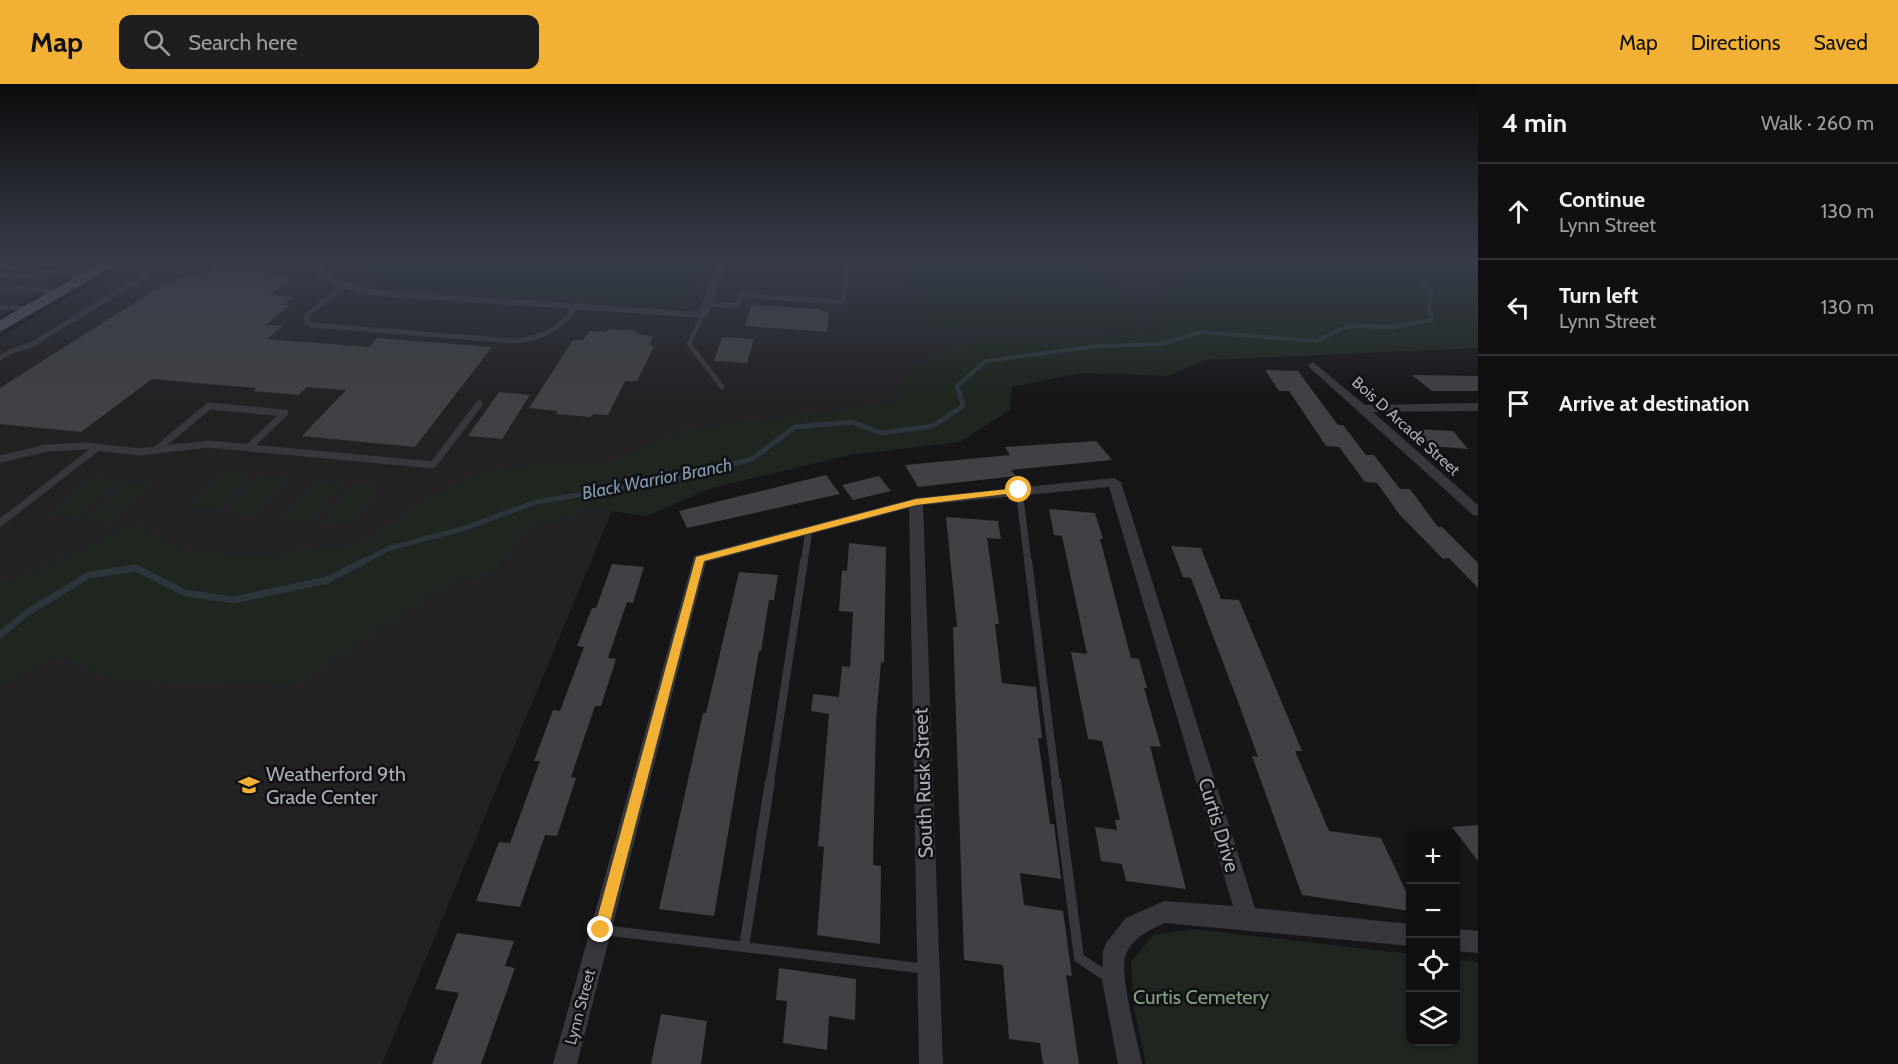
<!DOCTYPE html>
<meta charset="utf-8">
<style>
:root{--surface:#101012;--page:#1e1e20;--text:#f1f3f6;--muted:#9c9d9f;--line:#303032;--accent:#f2b134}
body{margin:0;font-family:Cabin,sans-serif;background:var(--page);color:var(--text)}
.controls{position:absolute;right:18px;bottom:18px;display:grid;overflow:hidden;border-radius:12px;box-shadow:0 2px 4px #0004}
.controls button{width:54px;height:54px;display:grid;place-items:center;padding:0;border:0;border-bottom:2px solid var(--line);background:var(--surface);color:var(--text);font:30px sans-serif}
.stop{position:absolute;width:18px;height:18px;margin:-14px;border:4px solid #f2b134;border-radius:50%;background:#fff}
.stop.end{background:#f2b134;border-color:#fff;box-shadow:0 2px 6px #0008}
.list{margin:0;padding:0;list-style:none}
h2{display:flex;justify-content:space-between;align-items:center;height:78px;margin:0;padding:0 24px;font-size:26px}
h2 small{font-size:20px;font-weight:400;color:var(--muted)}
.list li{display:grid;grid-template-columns:39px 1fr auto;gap:18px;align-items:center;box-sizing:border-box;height:96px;padding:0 24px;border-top:2px solid var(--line)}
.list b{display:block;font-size:22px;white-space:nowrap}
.list p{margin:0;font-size:20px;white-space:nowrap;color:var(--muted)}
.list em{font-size:20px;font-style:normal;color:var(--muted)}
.icon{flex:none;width:33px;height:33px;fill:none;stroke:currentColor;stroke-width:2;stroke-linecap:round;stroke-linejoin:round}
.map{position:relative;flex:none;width:1478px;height:980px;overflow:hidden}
header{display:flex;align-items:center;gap:36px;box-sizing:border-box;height:84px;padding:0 30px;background:var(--accent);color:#111}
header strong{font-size:28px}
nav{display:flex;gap:33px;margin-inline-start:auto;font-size:21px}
.search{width:420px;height:54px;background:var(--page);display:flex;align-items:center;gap:15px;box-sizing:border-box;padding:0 21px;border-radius:12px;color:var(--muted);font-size:22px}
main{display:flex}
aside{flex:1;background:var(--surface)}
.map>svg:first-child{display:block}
.built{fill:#222225}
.green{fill:#1e261f}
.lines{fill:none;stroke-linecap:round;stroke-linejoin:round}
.stream-far2{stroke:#2c353c;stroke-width:4}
.stream-far1{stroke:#2c353c;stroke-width:5}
.stream{stroke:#2c353c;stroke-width:7}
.building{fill:#404145}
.lane-far3{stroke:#37383d;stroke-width:5}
.lane-far2{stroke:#37383d;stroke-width:7}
.lane-far1{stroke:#37383d;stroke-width:8}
.lane{stroke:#37383d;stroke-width:10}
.street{fill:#37383d;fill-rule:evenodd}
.primary{fill:#53555c;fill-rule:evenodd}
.route{fill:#f2b134}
.labels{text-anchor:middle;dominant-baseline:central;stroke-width:5;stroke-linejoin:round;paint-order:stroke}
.street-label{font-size:16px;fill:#a8adb8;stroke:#111113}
.water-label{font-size:18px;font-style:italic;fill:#7f9bb3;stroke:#111113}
.near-poi-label{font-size:20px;fill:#a8adb8;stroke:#111113;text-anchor:start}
.near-street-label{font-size:20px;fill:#a8adb8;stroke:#111113}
.near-park-label{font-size:20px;fill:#7fa381;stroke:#111113}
</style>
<header>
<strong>Map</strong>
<div class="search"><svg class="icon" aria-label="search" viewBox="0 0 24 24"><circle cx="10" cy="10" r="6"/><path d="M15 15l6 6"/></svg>Search here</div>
<nav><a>Map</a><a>Directions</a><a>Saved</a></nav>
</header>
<main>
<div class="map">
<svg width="1478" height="980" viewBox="0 0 1478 980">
<rect width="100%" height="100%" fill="#161618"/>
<path class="built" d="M0,176H100L0,232Z
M133,176L287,177L1209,176L1174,196L1158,249L957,301L614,422L382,980H0V253Z"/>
<path class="green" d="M705,176L683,225L395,204L366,190L361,177Z
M903,176H1079L1110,193L1144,241L946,244L924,236Z
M1209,176H1467L1478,189V264L1205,276L1168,292L1080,289L1012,303L1010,326L960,358L850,371L712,404L646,432L591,424L524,448L497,487L446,502L294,601L116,596L59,573L0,603V499L24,492L120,446L139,442L186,466L255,472L364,459L430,414L476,390L536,380H606L685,346L900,318L913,280L970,260L1158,249L1155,209Z
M226,388L251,390L215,427L189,424Z
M263,391L287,394L253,431L227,428Z
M94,394L118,397L74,434L48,432Z
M317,397L342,399L310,437L283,434Z
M128,398L153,400L110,438L84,435Z
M354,400L380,403L349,441L323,438Z
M1193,845L1410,870V958H1456V876L1478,878V980H1146L1134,925L1131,878L1153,851Z"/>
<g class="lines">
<path class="stream-far2" d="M959,309L957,302L986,277L1097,262L1161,260L1201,248L1316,257L1348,242L1393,243L1432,236L1429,223L1431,207L1415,187L1396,176"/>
<path class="stream-far1" d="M361,479L390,464L462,445L536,418L680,394L752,375L795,343L852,338L881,349L933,342L963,322L959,307"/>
<path class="stream" d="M0,551L28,528L89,491L136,484L185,509L234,516L327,496L364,477"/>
</g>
<path class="building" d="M19,176H73L60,184L13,179Z
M219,181L276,185L266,192L292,194L269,211L293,213L283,221H290L266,241L283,242L267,255L369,263L377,254L492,263L415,363L302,352L346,306L307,303L299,311L253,307L256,304L152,295L81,348L0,340V304L167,198H172L186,190L204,191Z
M0,188L46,193L40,196L0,193Z
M751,221L821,225V227L829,228L827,248L745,242Z
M608,245L637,247L635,250L653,252L649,261L654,262L637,297H625L608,331L593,330L591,333L556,330L558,327L529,324L573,256H583L589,247L606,248Z
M722,253L754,255L747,279L714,277Z
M1265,286L1298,287L1338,341H1343L1366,371H1374L1400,405H1410L1438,443H1442L1478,479V504L1449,474L1443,475L1400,431L1377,399L1365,398L1339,363L1326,362L1289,307H1279Z
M1412,291L1478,292V307H1432Z
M499,308L530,311L502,355L468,352Z
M1416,345L1453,347L1468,365L1430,362Z
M1096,357L1112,376L1011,386L1016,392L918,403L905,381L1010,371L1005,363Z
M826,391L840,410L687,444L679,427Z
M879,392L891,407L853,416L842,401Z
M1049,425L1095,429L1103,455H1100L1131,574L1139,575L1147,604H1144L1161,663L1150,662L1186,805L1126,797L1122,780L1101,777L1095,743L1117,746L1115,736H1120L1102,657L1088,655L1071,568L1087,570L1062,452L1054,451Z
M946,433L998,437L1001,455L987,454L999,540H995L1002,599L1036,603L1042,654H1038L1050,740H1054L1061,795L1020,789L1024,821L1063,827L1072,892L1066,891L1079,980H1043L1040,959L1009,955L1003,881L964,876L953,543H957Z
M849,459L886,463L884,579L881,578L876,636L873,781L881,782L880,860L817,851L824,763L818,762L829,630L811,627L813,610L839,613L842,582L850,583L853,528L839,527L842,486L847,487Z
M1171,462L1201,464L1221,515L1239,516L1302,667H1295L1329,747L1381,754L1410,816V827L1302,811L1252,672L1258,673L1237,615L1191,494L1183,493Z
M612,480L644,483L633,519L627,518L608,574L616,575L601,622H595L571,693L576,694L557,752L545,751L520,823L476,817L499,758L510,759L540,677H534L553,626L560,627L584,563L577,562L592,524H596Z
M739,488L778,491L774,516H769L761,567H759L714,832L659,825L703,629H706Z
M1478,741V777L1452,743Z
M457,849L514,857L505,882L515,884L481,980H432L459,909L435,905Z
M779,884L856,895L855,936L829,932L827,966L783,959L787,917L776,916Z
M661,930L707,937L701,980H651Z"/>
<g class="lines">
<path class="lane-far3" d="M0,183L88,192
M313,185L338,176
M61,189L83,176
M344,202L307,231L306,238L312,241L514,257C543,254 559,246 577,222
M0,204L60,208
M708,220L737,222L741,211L843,218L848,176
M0,223L28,225
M703,231L689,260L722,303
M0,274L12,267L31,261L170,176"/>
<path class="lane-far2" d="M156,366L209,322L285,329L249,363
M0,375L47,364L86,362L140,368L208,360L433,381L479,320
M1019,406L1028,479
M0,439L98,363
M804,479L809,446"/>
<path class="lane-far1" d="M1028,477L1056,698
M770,698L804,477"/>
<path class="lane" d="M1056,697L1079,874L1109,894
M603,846L927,885
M744,863L770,697"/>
<path class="street" d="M298,176H308L341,197L379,206L699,228L719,176H728L708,231L703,234L379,212C348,207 321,199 298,176Z
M1313,278L1365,321L1478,319V327L1373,328L1478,421V432L1473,431L1309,283L1308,281Z
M1114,394L1121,398L1255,824L1410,840V862L1165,839C1150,846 1133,853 1126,870C1118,888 1138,958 1142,980H1118L1102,896L1103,867L1106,859L1126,834L1164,817L1233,822L1109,403L923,421L943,980H919L909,424L706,478L577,980H553L694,472L916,414Z
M1456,845L1478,847V869L1456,867Z"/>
<path class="primary" d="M106,176H124L0,248V236Z"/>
</g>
<linearGradient id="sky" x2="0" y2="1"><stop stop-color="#0c0c0d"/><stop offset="0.56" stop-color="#363c48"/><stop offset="1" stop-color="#363c48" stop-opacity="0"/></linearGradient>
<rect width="1478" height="314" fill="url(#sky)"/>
<path class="route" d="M1019,404H1022V408L916,421L704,477L608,846L606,851L601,853L596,851L594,846L696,473L916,415Z"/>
<defs>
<symbol id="school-bare" viewBox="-9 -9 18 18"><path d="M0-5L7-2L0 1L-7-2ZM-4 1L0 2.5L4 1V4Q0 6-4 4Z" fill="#f2b134" stroke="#111113" stroke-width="2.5" paint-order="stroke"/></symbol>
</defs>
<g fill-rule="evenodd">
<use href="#school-bare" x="234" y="686" width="30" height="30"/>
</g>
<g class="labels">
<g class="street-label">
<text transform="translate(1406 342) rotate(42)">Bois D Arcade Street</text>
<text transform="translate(580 923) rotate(-75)">Lynn Street</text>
</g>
<g class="water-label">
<text transform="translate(657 395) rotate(-11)">Black Warrior Branch</text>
</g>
<g class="near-poi-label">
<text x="266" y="690">Weatherford 9th<tspan x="266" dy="23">Grade Center</tspan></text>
</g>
<g class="near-street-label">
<text transform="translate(923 699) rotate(-92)">South Rusk Street</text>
<text transform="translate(1219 741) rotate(73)">Curtis Drive</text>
</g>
<g class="near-park-label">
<text x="1201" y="913">Curtis Cemetery</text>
</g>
</g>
</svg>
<div class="controls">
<button>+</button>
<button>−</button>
<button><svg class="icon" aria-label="locate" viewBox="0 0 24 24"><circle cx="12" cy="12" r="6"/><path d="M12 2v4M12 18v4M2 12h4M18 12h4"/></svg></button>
<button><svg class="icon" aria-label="layers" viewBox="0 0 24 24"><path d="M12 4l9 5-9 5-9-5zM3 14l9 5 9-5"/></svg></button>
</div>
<div class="stop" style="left:1019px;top:406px"></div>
<div class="stop end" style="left:601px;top:846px"></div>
</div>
<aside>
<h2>4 min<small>Walk · 260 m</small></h2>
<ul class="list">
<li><svg class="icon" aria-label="ahead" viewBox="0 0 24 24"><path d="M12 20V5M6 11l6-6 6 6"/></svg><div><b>Continue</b><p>Lynn Street</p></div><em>130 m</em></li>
<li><svg class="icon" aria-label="left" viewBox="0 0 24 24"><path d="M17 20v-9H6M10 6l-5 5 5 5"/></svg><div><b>Turn left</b><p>Lynn Street</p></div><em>130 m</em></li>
<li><svg class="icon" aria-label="arrive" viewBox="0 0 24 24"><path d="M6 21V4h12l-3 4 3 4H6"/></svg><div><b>Arrive at destination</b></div></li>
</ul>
</aside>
</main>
